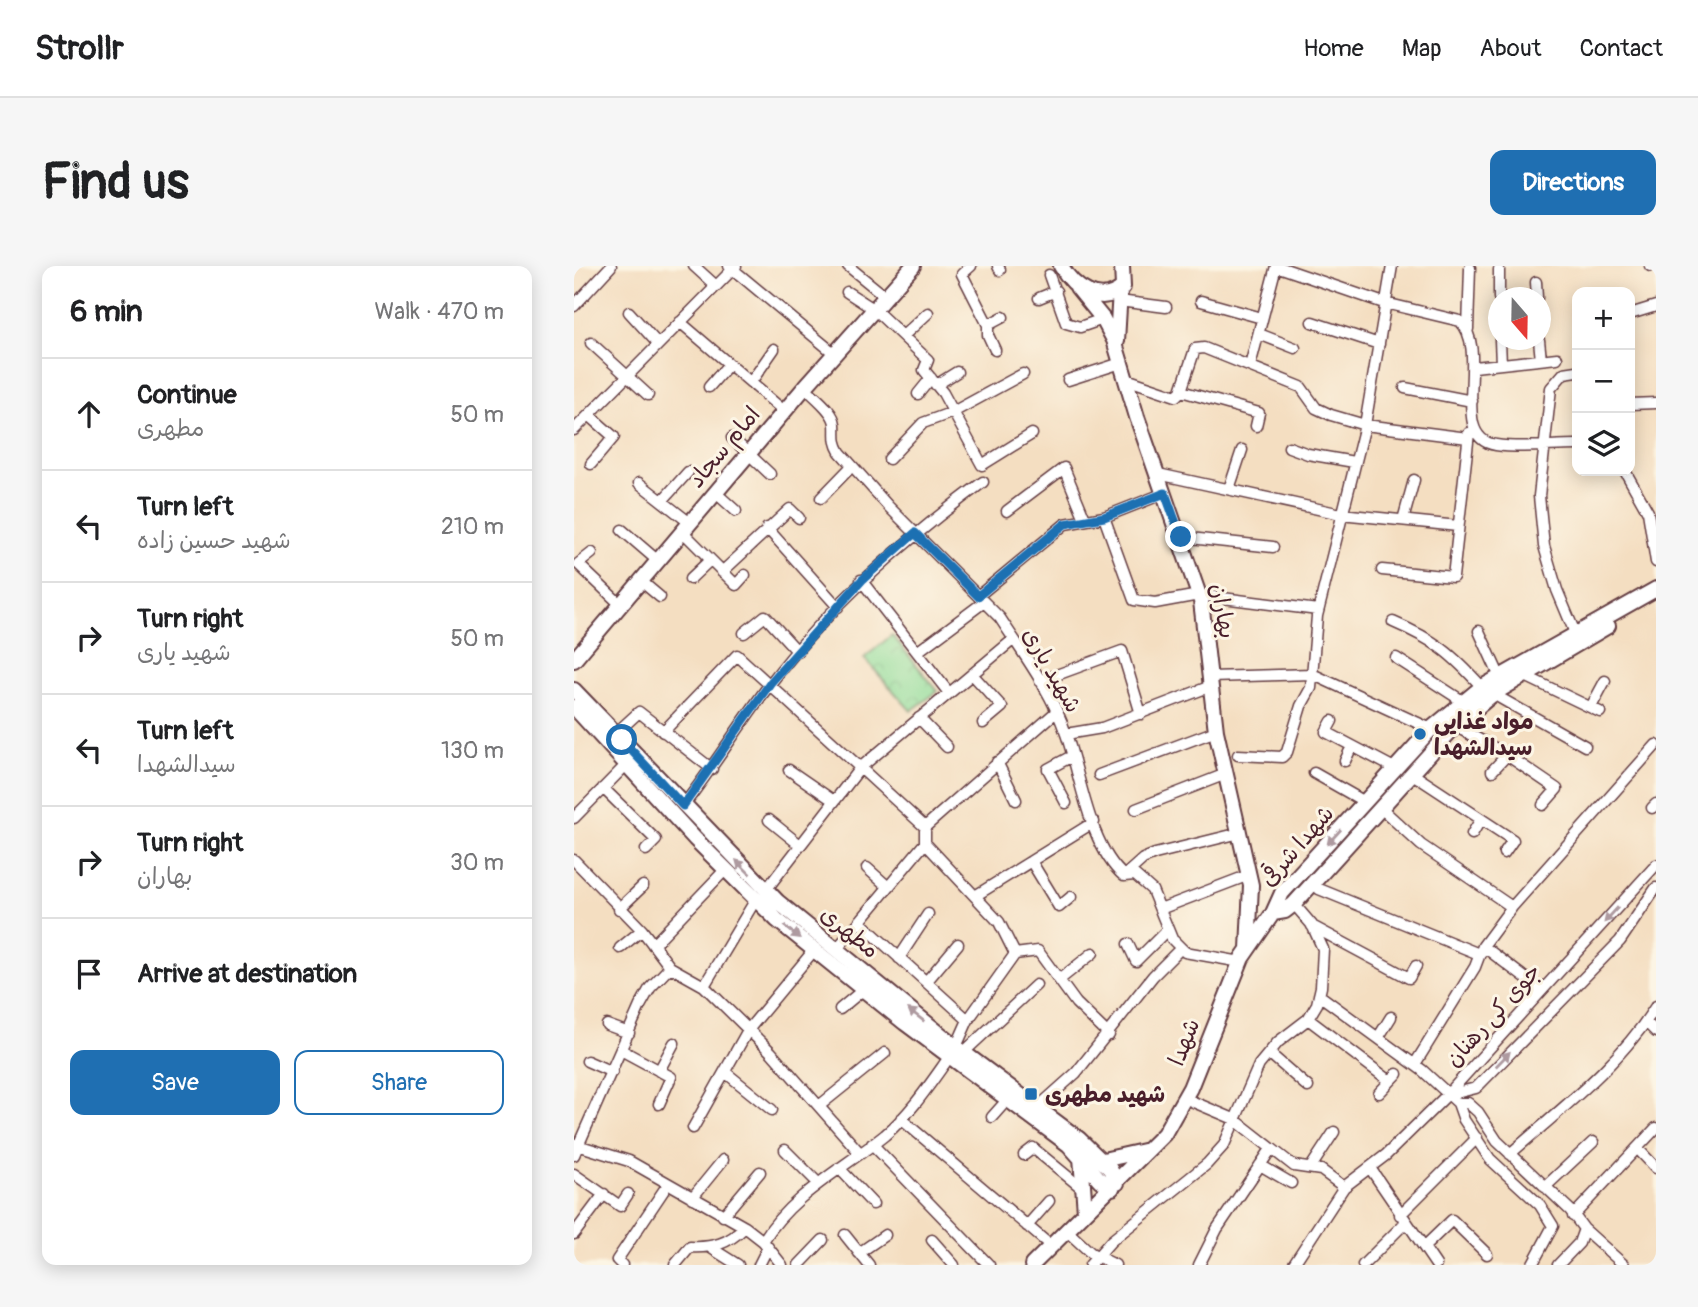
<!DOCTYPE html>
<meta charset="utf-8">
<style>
:root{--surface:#fff;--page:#f6f6f6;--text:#202124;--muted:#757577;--line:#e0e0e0;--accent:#1f6fb2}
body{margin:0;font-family:Pangolin,"Playpen Sans Arabic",sans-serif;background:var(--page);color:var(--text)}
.controls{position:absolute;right:21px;top:21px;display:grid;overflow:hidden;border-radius:14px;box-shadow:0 4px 18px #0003}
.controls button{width:63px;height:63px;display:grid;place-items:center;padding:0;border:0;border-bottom:2px solid var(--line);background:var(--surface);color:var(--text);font:35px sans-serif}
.compass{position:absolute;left:914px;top:21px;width:63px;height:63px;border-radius:50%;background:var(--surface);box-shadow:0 4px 18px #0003;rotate:160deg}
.stop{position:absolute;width:21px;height:21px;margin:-16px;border:5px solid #1f6fb2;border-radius:50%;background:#fff}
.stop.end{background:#1f6fb2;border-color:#fff;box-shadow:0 2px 7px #0008}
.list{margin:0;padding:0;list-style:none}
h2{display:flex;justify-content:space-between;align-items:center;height:91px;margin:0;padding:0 28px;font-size:30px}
h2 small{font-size:23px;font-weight:400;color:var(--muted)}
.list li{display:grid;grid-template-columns:46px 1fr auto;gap:21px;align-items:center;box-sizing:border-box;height:112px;padding:0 28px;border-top:2px solid var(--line)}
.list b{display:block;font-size:26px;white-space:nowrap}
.list p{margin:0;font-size:23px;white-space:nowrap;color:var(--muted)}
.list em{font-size:23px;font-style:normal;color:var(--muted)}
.actions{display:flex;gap:14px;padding:21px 28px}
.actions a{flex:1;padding:16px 0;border:2px solid var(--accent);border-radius:14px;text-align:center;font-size:24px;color:var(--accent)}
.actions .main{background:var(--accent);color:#fff}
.icon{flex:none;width:38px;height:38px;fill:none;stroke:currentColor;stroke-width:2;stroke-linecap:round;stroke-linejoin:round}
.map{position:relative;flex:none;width:1082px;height:999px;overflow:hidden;border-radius:14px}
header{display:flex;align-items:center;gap:42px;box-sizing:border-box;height:98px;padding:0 35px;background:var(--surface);border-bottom:2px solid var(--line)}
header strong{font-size:33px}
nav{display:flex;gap:38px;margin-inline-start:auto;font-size:24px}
.intro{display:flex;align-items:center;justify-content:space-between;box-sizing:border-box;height:168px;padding:0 42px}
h1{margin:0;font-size:49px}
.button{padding:18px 32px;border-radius:14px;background:var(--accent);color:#fff;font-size:24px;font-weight:700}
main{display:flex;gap:42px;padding:0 42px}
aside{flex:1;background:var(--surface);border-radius:14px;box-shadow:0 4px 18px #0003}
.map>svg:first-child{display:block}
.park{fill:url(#park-crowns);stroke:#6d7e62;stroke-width:2}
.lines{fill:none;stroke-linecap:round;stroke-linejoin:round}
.street-casing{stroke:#643c42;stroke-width:13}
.secondary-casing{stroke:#643c42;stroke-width:18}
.street{stroke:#fff;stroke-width:10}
.secondary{stroke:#fff;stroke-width:14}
.oneway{fill:#ae9aa0}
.route{stroke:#1f6fb2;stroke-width:9}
.poi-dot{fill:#1f6fb2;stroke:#fcf5e5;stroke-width:2.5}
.labels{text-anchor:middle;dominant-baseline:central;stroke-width:6;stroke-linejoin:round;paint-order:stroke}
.street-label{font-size:23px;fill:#4a1f2b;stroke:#fcf5e5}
.poi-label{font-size:23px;font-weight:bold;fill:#4a1f2b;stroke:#fcf5e5;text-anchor:start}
</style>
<header>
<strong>Strollr</strong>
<nav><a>Home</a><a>Map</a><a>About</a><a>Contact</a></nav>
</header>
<div class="intro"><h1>Find us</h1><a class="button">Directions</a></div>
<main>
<aside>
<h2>6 min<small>Walk · 470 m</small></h2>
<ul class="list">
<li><svg class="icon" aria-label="ahead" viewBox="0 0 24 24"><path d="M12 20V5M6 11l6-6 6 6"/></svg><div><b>Continue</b><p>مطهری</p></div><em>50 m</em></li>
<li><svg class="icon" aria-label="left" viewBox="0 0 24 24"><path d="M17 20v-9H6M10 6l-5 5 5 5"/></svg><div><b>Turn left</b><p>شهید حسین زاده</p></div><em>210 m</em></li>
<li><svg class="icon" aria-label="right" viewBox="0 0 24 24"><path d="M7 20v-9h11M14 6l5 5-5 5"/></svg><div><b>Turn right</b><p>شهید یاری</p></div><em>50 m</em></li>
<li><svg class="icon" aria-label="left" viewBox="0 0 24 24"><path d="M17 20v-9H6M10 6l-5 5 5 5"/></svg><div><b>Turn left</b><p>سیدالشهدا</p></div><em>130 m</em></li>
<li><svg class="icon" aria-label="right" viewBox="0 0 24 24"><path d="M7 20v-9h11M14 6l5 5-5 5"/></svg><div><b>Turn right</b><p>بهاران</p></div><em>30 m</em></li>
<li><svg class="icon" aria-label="arrive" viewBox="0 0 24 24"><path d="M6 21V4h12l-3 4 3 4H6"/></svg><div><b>Arrive at destination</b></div></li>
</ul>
<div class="actions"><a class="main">Save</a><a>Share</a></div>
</aside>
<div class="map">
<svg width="1082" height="999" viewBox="0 0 1082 999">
<defs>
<pattern id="park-crowns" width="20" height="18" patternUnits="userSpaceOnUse" patternTransform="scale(1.75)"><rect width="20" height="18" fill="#90dc99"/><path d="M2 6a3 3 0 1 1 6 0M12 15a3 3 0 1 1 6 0" fill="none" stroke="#7ebc84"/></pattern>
</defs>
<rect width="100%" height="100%" fill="#fcf5e5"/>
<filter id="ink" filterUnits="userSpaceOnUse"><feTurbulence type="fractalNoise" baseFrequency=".0143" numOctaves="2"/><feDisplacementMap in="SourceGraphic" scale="14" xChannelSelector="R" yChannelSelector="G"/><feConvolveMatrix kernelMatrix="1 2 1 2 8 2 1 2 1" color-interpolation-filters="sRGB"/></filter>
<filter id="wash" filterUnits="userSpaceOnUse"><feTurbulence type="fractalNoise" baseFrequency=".00686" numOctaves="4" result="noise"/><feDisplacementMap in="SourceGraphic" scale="28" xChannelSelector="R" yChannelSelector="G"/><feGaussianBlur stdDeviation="1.57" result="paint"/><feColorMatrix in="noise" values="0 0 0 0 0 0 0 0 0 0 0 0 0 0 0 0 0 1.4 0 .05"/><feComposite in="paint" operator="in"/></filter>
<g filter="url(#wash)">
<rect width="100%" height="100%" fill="#f4dec1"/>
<path class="park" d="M318,369L364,425L337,445L290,392Z"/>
</g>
<g filter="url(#ink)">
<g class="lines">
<defs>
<path id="street" d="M120,0L142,20
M155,0L261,88
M274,0L312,31
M397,0L388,8L414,59V69L421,84
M424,0L426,4
M702,0L807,36L886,55C917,85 873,172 922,179C947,183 977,179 1003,179
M1076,0H1077
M925,4V32
M475,9L492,57L506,61L529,53
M962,16L963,32
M273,26L301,44L354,94L350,104L369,127L408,199L458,168
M465,32L482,25
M545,35L592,41
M627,35L688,52
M0,40L37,0
M55,46L84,78
M1056,48L1082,40
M106,56L210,145
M738,56L805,78
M414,59L429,51
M894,63L896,2
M685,68L721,82
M329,70L354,47
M926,74L927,98
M965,74L967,94
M17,77L74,129
M676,100L702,0
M900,101L983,92
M552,113L602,130L607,125L621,83L630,82L727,121L742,142L757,149L791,159L894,172
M494,114L547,97
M177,116L200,83
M362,119L383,106
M135,121L155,98
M231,121C239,130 260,145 261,158C262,169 259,174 266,186L315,241L426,352C450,389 478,426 492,468C507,510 515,580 550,610L561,609L578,624L598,673L611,686L667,696
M831,122L898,135
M607,125L685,147L682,160
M344,128L357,112
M1056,138L1082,137
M15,149L40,171L17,198
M0,164L162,0
M158,172L196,208
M715,181L734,188L780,196
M315,193L349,157L379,146L449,108
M1051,205L1074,246L1082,296
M584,208L767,248L884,260
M65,217L116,257
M655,223L668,184
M142,227L162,245
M247,232L278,200
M88,235L114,206
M433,245L490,202L511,253
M530,251L560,334L581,337L625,329L744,344
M829,254L840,214
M193,262L264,341
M48,264L84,295
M109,266L162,319L171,309
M607,271L699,281
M18,287L4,298L47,339
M808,304L879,311L895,167
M148,306L216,243L225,252
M116,313L136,294
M287,314L375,427
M67,315L86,331
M404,330L491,258L530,251L591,227
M819,356C861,374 877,387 908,421
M905,365L925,409
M170,367L191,350L224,386
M1001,367L983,324L970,280L965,230L977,122L990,107L1003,105
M343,386L410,336
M822,392L890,436
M398,408L428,441L409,457
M949,409L1026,446
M636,411L738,408L857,463
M466,415L548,385L567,448
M919,428L1011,480
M1017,441L1031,415
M345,452L373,481
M758,455L752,466L822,503
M881,460L933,489L983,523L969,539
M89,466L163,389L351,561V577L262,684
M41,468L65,446L138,503
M492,468L528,462L637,420
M664,489L708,491L713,486L727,440L737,422L743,350L791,159L818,0
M771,495L778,480
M423,496L442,534
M215,504L260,535
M918,505L933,489
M740,507L791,536
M837,507L939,574L930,587
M525,509L642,465
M29,522L82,574L72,584
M492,537L474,503L498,490
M109,540C140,500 166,458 196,418C256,339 330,275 409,216
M806,541L847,579L938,641
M1078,542L1082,538
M562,543L652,508
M0,552L53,498
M195,554L226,579
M351,561L482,446
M898,568L907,553
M351,577L425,656L441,688
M0,594L68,664L96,701L130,720L197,786L286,887
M457,595L485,641L497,631
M293,602L312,619
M550,610L569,593L581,588L666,567
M739,618L745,623L905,688
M192,624L286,502L440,373
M401,630L520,556
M45,643L69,620
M586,643L675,609
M287,657L394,754
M738,660L835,712L842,700
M554,678L562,695L594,663
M79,679L152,603
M909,680L967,724
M46,682L68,664
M325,692L354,648
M485,714L519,687
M352,716L384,678
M130,720L182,633
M745,729L848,804L884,837L890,854L916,893L966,939L979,960L958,999
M266,743L290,723
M734,753L816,815
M1072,756L1082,766
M33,759L55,767
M804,772L817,751
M382,781L394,754L441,688L464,685L502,737L535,769
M47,784L97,811L85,838
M390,786L462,719
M695,787L734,821
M13,795L38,806
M841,798L901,701L909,680L938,641L1082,479
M85,805L100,777
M151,806L198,844
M805,827L823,808
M874,829L902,822L1046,675L1082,622
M610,832L660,853L720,900L747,904L770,921
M884,837H894L904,846L923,875L996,944L1010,963L1005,977L984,999
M245,840L311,787
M464,841L502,807L579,710L607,682
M418,851L434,833
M327,853L477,980
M119,862L174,764L241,683
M0,878L55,895L171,961L189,975L208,999
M298,878L415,999
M1063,882L1082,902
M211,884L244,917
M936,888C987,843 1046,798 1082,740
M0,889L66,740L76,722L96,701
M450,889L459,882L509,923
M686,899L717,917
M737,901L760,866
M265,902L299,938
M796,902L862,999
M0,908L46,940L54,928
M971,921L1019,876
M118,932L149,894
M826,949L903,872
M149,950L186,906
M999,950L1082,862
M453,960L475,935
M1010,963L1050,999
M492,964L517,987L541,999
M0,968L30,928
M271,969L295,999
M358,974L380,999
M189,975C218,928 269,903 311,869C338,846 356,818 376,790
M850,981L878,954L913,988
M137,982L164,999
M285,987L311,969
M48,999L43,994L94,918
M101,999L116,981C139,982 154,978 171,961
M185,999L194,981
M225,999L249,974
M516,999L537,975L633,898L650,879L685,799L704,776L734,753L743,738L747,721L749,683L738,659L720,638
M625,999L643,963L697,883
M719,999L770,921L812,889L873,829L1082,599
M789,999L831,957"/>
<path id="secondary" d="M487,0C499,21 526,42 549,21L548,0
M503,21L529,53L540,74L563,151L627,335L642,465L677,619L674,683
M543,75L546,24
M0,394L231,121L339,0
M0,424L204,636L382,781L505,873L536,903L543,917
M0,441L121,573L203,654L331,757L495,879L526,914L538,922
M699,647L711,645L720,638L881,460L919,428L1034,360
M507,891L511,946
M529,894L574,884
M458,999L590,868L616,822L668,692L699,647L708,627L857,463L908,421L1082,323"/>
</defs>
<use href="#street" class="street-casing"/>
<use href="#secondary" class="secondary-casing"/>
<use href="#street" class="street"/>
<use href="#secondary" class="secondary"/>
</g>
<defs><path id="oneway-solid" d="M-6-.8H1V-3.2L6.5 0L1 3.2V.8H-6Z" transform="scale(1.75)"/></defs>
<g class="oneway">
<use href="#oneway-solid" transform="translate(760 571) rotate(132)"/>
<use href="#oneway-solid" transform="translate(169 601) rotate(-135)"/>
<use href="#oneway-solid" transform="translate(1037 649) rotate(132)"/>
<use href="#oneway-solid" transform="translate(218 666) rotate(38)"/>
<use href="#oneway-solid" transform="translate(342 749) rotate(-142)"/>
<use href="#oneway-solid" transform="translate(929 793) rotate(-46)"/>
</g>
</g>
<g class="lines" filter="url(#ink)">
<path class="route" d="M48,474L109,540L197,416L288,314L341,267L404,330L491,258L530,251L591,227L607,271"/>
</g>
<g class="poi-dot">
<circle cx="846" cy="468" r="7"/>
<rect x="450" y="821" width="14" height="14" rx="3.5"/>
</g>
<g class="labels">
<g class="street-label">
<text transform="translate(150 181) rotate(-50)">امام سجاد</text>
<text transform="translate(649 345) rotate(80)">بهاران</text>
<text transform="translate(478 404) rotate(60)">شهید یاری</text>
<text transform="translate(723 580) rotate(-49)">شهدا شرقی</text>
<text transform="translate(276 666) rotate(39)">مطهری</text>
<text transform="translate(919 749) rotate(-48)">جوی کی رهنان</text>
<text transform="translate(610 776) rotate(-68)">شهدا</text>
</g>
<g class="poi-label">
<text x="860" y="455">مواد غذایی<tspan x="860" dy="26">سیدالشهدا</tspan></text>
<text x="471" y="828">شهید مطهری</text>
</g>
</g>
</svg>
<div class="controls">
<button>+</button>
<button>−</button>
<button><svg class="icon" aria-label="layers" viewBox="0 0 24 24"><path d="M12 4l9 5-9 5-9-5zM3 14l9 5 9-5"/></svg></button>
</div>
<svg class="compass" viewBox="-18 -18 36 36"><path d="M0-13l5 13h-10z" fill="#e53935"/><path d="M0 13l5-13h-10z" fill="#757577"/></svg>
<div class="stop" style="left:48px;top:474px"></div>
<div class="stop end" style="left:607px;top:271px"></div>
</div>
</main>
